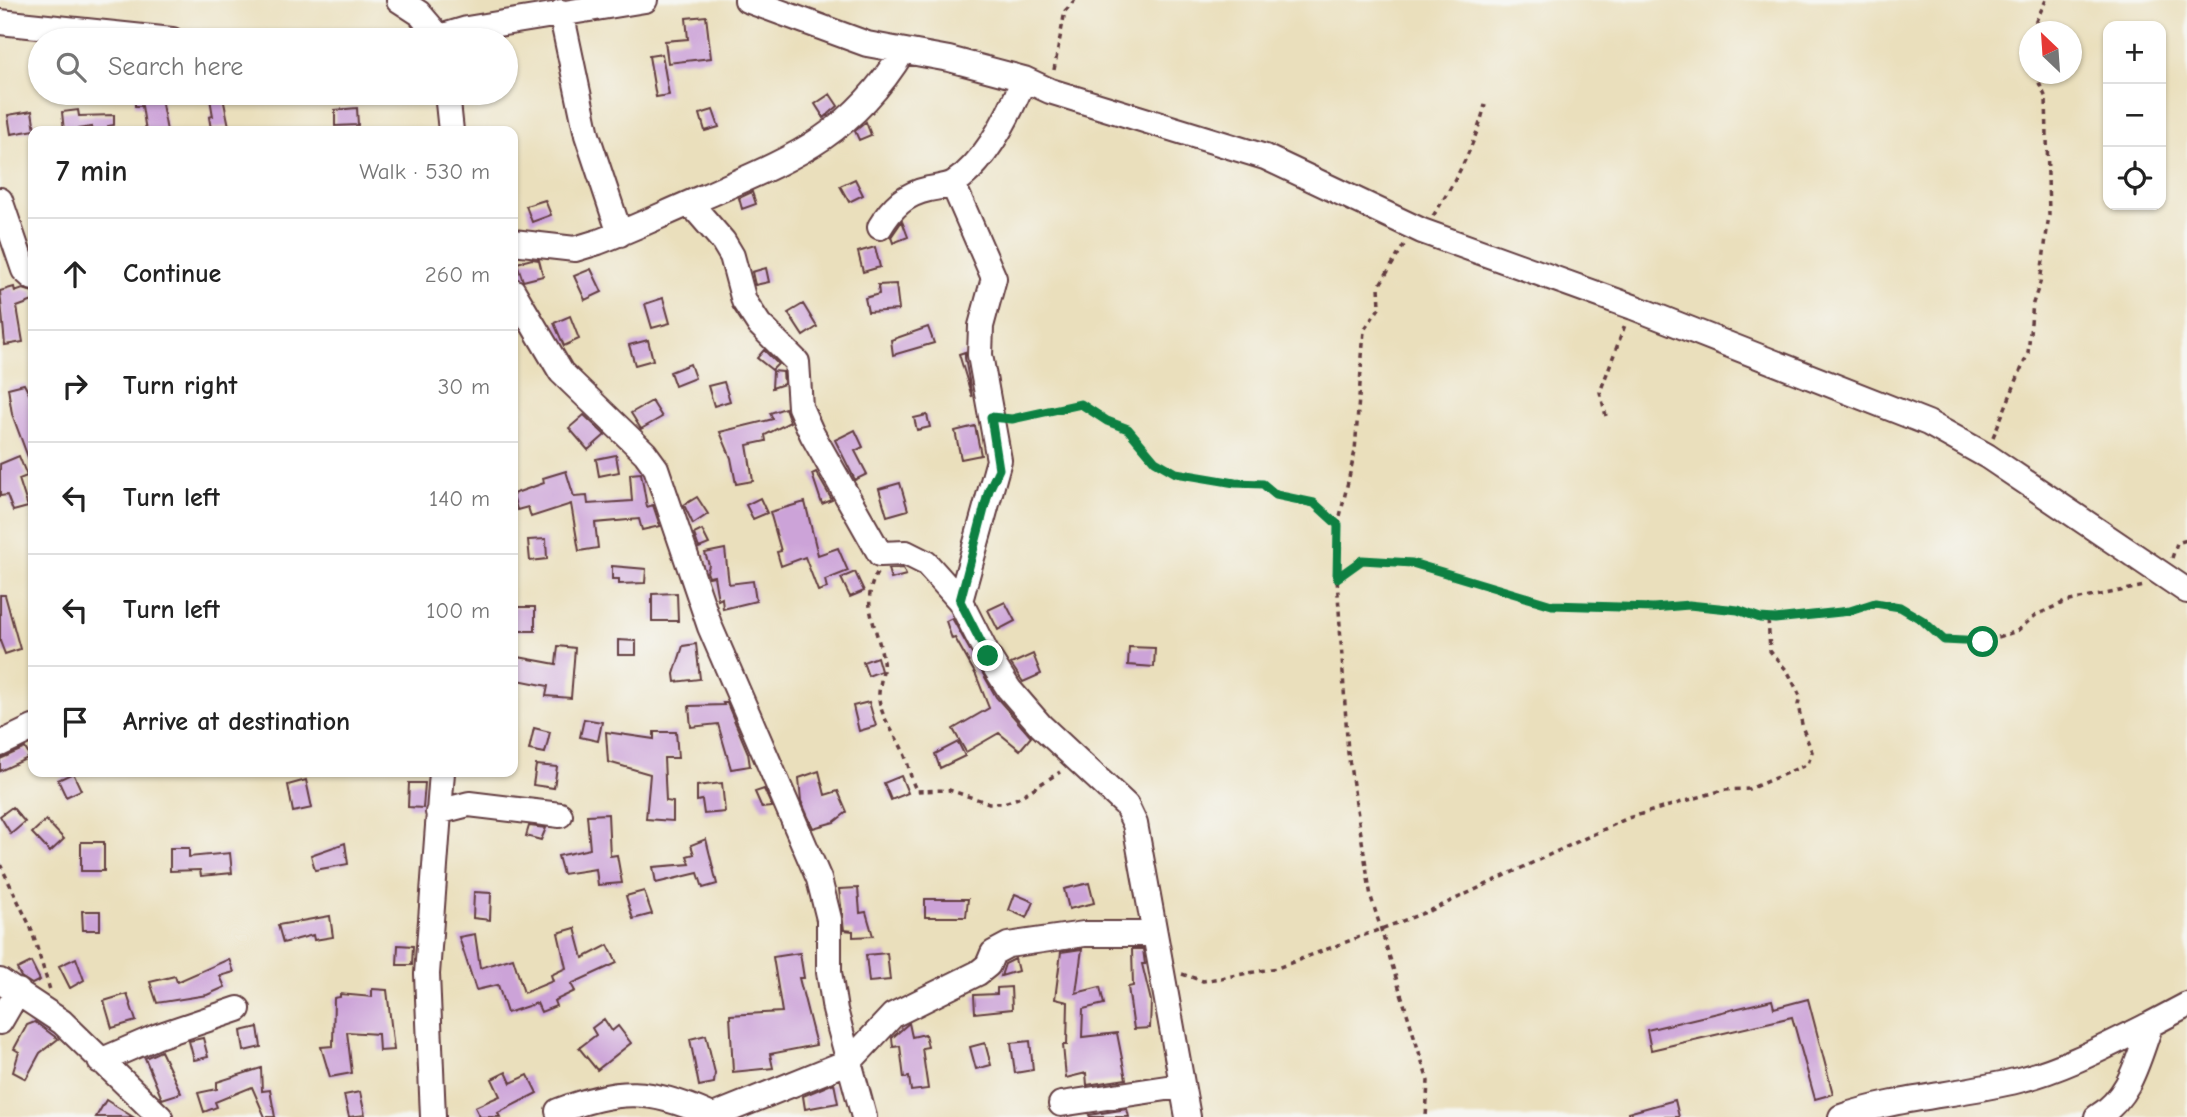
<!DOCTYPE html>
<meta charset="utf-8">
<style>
:root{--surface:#fff;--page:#f6f6f6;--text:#222;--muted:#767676;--line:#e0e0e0}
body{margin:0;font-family:"Comic Neue",sans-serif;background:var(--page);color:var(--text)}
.controls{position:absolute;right:21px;top:21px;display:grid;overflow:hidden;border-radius:14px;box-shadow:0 2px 5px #0004}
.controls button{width:63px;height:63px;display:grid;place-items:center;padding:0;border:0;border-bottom:2px solid var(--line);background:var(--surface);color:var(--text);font:35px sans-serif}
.compass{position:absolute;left:2019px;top:21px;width:63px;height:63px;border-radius:50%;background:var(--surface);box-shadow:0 2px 5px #0004;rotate:335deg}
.stop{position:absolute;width:21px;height:21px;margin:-16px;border:5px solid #0b8043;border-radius:50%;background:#fff}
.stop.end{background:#0b8043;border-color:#fff;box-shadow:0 2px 7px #0008}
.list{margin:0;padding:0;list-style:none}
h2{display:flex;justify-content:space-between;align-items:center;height:91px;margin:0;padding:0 28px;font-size:30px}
h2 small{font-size:23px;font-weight:400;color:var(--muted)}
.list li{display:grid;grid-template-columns:46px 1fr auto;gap:21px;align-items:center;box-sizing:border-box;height:112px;padding:0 28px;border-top:2px solid var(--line)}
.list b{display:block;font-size:26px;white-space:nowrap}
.list em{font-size:23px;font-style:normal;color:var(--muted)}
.icon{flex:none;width:38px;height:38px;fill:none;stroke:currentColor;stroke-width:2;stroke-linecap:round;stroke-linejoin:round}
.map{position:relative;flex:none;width:2187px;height:1117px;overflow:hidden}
.search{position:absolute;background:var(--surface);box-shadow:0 2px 5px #0004;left:28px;top:28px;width:490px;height:77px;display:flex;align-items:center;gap:18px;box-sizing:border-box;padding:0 24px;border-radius:38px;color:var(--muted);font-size:26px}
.panel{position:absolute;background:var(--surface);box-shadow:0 2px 5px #0004;left:28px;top:126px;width:490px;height:651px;border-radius:14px}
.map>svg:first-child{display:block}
.building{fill:#cca3d8}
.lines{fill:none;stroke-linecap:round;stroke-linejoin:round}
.minor-casing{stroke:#623c41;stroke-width:28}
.path{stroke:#623c41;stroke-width:3.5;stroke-dasharray:5 5;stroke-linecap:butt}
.minor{stroke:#fff;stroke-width:24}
.route{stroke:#0b8043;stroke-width:9}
</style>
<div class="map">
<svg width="2187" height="1117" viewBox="0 0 2187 1117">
<rect width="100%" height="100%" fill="#f6f6f2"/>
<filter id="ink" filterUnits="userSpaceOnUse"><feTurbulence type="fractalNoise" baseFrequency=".0143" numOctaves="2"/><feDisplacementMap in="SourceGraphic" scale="14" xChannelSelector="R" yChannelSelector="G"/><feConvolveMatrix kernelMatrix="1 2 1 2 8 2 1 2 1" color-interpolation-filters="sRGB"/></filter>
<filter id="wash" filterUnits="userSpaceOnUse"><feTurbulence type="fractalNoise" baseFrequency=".00686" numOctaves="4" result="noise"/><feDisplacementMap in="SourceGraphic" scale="28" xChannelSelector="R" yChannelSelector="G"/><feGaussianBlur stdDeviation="1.57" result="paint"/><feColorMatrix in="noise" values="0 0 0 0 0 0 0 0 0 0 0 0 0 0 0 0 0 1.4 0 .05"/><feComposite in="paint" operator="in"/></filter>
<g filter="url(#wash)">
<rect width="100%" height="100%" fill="#eadfbc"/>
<g id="blocks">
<path class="building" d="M706,16L711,58L668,63L665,41L688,39L686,18Z
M662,54L669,95L656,97L649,56Z
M135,93H160L167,131H146L142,106H135Z
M209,93H222L229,126L211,129L209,117L213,116Z
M830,94L838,106L824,118L815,104Z
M357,108L358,125L335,126V110Z
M78,110L79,116L114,115V125L108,126V131H92V127L64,131L62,112Z
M713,110L719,127L705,131L700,114Z
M32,111L35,130L11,134L8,115Z
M866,122L871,135L859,140L855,131Z
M855,179L863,195L849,202L840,186Z
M752,192L756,204L742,209L739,198Z
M545,200L551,215L532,222L526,206Z
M902,221L908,237L893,243L891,237Z
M875,247L880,267L863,272L858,252Z
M532,259L539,260L543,276L523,281L517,263Z
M766,268L769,282L755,285L752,272Z
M591,269L602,292L585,300L574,276Z
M896,284L899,310L868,312L865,298L879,294L878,285Z
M14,287L15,292L23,289L33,292V301L17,307L23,342L5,345L0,291Z
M663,298L670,323L652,328L645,304Z
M803,304L817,327L803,336L788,313Z
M570,316L579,339L564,346L554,323Z
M928,327L934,343L893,355L891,340Z
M648,340L653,360L635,365L629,345Z
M764,350L778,364L772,370L757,358Z
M965,352V358L972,397L959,354Z
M690,364L695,378L675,386L670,372Z
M773,371L783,372L784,384L772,388Z
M724,382L730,401L714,406L708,386Z
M24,384L33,401L32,468L12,414L8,388Z
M652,401L662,417L641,429L631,413Z
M785,408L790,422L765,435L766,441L747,445L753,481L736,484L731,458L720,432L773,419L770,413Z
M584,415L605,435L588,450L569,428Z
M927,415L930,427L917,430L914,418Z
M975,426L981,455L961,459L955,431Z
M855,430L863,447L855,451L867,474L855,480L835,440Z
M616,455L619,472L599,476L596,459Z
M19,456L27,476L19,479L28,507L13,511L7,495L0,496V464Z
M566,471L574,497L587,496L588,504L632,501L630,474L641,473L647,507L653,505L660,526L642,530L639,519L595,523L598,548L579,551L571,504L531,517L528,507L517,510L513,494L544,483L543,478Z
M816,472L832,500L822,504L812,474Z
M900,483L908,510L887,516L879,489Z
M697,497L708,514L693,524L684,505Z
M760,498L767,513L753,519L746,505Z
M805,502L818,555L838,548L848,571L825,580L827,588L818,591L805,557L781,566L777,552L781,551L770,512Z
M702,530L709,544L699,548L694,534Z
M546,539L547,559L530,561L528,540Z
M725,549L729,584L753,581L756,601L723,609L722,598L718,600L714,576L709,577L707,572L709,565L705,553Z
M612,566L646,569L645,583L619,584V579H612Z
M888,569L903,568L906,575L891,579Z
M855,572L864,591L850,597L841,578Z
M677,593L678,621H652V594Z
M0,595H5L20,649L5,654L0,641Z
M1005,602L1015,621L998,630L988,610Z
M513,607H535V631H513Z
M952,618L996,697L1031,737L1020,750L999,733L966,752L953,729L989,708L976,675L955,638L952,639L946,621Z
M618,640L636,641V655H618Z
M696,644L700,679L675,682L674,674L683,646Z
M558,646L575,648L571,698L546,696L548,686L513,679V656L556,664Z
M1129,647L1155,648L1154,667L1128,665Z
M1033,654L1041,674L1023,682L1011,664Z
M877,657L881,671L868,676L863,662Z
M869,702L876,726L859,731L853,706Z
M723,703H727L748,753L750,766L731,769L718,724L691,727L689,706L724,705Z
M584,719L602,722L598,741L580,737Z
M534,728L550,732L545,753L529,750Z
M606,732L654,739V732H676L678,758H664L666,801L673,802V821L646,819L650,774L608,762Z
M958,742L965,756L940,768L935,754Z
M25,748L30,757L0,771V759Z
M536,765L557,767L554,788L533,785Z
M819,771L825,795L838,791L847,812L834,822L813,828L801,801L799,778Z
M73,773L81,790L66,797L58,780Z
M901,776L908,793L891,800L884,783Z
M306,780L312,808L293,812L288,785Z
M409,783H425L423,808L408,807Z
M722,783L725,812L704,814L702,800L697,801V786Z
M764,789L772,807L762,808L755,792Z
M12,807L25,822L11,834L0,816Z
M608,814L610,856L617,855L622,883L598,885L596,869L563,874L558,856L590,849L587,815Z
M46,820L64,839L50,852L32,833Z
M529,826L546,828L541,840L526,836Z
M706,839L717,884L703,888L698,873L656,883L653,867L690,864L687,856L694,854L691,845Z
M81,842H104V871H81Z
M345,843L348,864L315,870L311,855Z
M170,848H189V857L230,853L232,873L201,876L200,870L170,871Z
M1089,883L1094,903L1069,909L1064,889Z
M858,888L860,913L866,912L873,936L853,937V931L844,930L839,889Z
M644,891L652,914L633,919L626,896Z
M474,892L491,893L490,920L473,918Z
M1015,894L1034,902L1027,918L1009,910Z
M925,899H968L966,917H925Z
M82,911H100V930H83Z
M330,916L333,937L314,940L313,935L283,943L278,925Z
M575,928L583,958L608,945L617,963L571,984L575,991L554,1001L556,1006L541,1012L537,1003L507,1013L498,985L476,990L459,937L475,934L480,968L513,958L524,993L553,981L551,975L566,968L558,933Z
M398,945L413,946L412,965H397Z
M1082,949L1076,993L1100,987L1104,1004L1083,1009L1082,1037L1117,1033L1126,1079L1087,1085L1086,1073L1066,1078L1063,1045H1067L1068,1002L1055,999L1061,952Z
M1132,949H1143L1145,964H1142L1151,1001L1150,1028L1134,1029L1128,987L1133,986Z
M800,953L804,978H799L816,1045L770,1054L773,1068L733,1072L730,1015L782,1012L773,957Z
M887,953L890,980L869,982L866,955Z
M76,958L84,980L70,988L59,966Z
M229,959L234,972L220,976L225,987L207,995L157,1003L150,982L175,976L177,982Z
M1015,959L1018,971L1001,976L1005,964Z
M31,962L40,980L32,984L21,977L17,969Z
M1011,987L1012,1009L975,1013L974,995L997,994V988Z
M372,989L387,990L394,1050L379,1051L378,1034L347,1032L352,1073L330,1077L321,1047L333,1046L334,998L340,997V994L372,997Z
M127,994L136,1021L112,1028L104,1001Z
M1808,999L1833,1094L1815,1099L1792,1017L1651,1050L1647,1030L1772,1000L1774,1008Z
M604,1019L612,1031L618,1026L631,1043L597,1070L579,1048L596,1035L592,1028Z
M35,1022L58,1039L40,1053L26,1079L13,1072L19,1052L14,1049L27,1025Z
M909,1023L912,1037L925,1034L928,1047L922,1048L928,1089L911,1091L909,1077L904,1078L900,1046L893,1047L892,1038Z
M258,1027L261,1047L244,1051L241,1031Z
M706,1035L715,1073L714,1083L699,1086L690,1039Z
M203,1038L208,1057L194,1060L189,1041Z
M1030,1041L1033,1070L1015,1073L1011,1043Z
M985,1043L991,1065L976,1069L970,1047Z
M161,1051L181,1093L162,1099L145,1058Z
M261,1068L262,1091L270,1090L275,1117H265L252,1087L215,1102L217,1107L204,1112L198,1093L217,1089V1082Z
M506,1072L511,1083L528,1075L537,1093L498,1113L500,1117H480L475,1107L500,1096L492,1079Z
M834,1083L838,1103L805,1109L803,1096Z
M360,1092L365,1115L349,1117L344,1095Z
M106,1100L133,1117H96Z
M1675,1100L1679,1117H1629L1628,1113Z
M1127,1109L1129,1117H1090L1089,1115Z"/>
</g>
</g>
<g filter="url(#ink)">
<use href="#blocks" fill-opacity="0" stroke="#623c41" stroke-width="2"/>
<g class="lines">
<defs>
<path id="minor" d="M399,0L419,13L442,40
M747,0L867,44L949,59L1024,79L1050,91L1265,157L1422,231L1633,307L1928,423L1987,456L2187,591
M561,12L587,135L620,234
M0,22L172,40
M430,40L467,29L645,0
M447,93L451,131
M953,184L994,278L981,326L980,355L999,460L960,601
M0,200L24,270L33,278
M690,203L723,241L732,256L744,301L759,324L797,362L800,407L812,434L880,554L906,553L926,563L960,601L988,656L1009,689L1041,726L1126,805L1135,824L1155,934
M880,227C892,207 905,194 929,189C937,187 948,187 955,182C987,161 1010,113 1024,79
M513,242L575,249L598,242C635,228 670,211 706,196C793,158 851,136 903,51
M513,291L561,372L645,453L656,468L710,627L819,879L829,919V972L835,1010L864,1117
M0,744L33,728
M438,812L469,804L560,815
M0,981L62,1022L160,1117
M0,1022L18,991
M100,1061L158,1036L238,1009
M1061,1104L1180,1086
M558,1111C619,1088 650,1088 710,1115
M433,1117L427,974L442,772
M711,1117L850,1061L893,1015L978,973L988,965L993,953L1008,945L1084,934H1155L1188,1117
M1841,1117C1898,1097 1960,1095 2019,1080C2066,1068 2108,1045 2151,1024
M2097,1117C2131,1097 2138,1058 2151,1024L2187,1005"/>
</defs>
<use href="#minor" class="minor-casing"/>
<path class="path" d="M2035,32L2036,21L2046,0
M1054,70L1065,11L1075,0
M1433,216C1456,181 1475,145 1485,105
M1404,245L1379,286L1380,307L1364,330L1355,451L1338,525L1337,578L1348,753L1371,897L1428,1081L1426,1117
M1606,416L1600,392L1625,325
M1011,419L1081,404L1107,421L1128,429L1155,461L1176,473L1235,483L1263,484L1276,495L1314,503L1337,524
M1993,437L2028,353L2033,303L2040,283L2049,215L2046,98L2035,74
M2172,558L2177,543L2187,540
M877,573C859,604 879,629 883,661C885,673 878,685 879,698C881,720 898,736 905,756C910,768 910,780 917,791L949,790L989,803H1004L1018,798L1060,772
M1337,578L1362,560L1412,563L1552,605L1653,608L1689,605L1738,610L1760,618L1775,619L1850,611L1875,602L1901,607L1922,619L1944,640L1983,642L2017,631L2036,615L2065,602L2145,586
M0,864L31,928L50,990
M1182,974L1203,981L1277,968L1434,909L1628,818L1723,790L1749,789L1808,764L1812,752L1803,729L1798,705L1800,696L1788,672L1770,651L1768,618"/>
<use href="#minor" class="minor"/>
</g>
</g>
<g class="lines" filter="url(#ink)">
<path class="route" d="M988,656L960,601L989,490L999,469L991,417L1012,419L1081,404L1107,421L1128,429L1155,461L1176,473L1235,483L1263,484L1276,495L1314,503L1338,525L1337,578L1362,560L1412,563L1552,605L1653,608L1689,605L1738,610L1760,618L1775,619L1850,611L1875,603L1900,607L1922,620L1944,640L1983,642"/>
</g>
</svg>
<div class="controls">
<button>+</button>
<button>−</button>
<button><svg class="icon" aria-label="locate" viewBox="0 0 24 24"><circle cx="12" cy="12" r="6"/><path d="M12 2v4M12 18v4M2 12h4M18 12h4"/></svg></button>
</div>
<svg class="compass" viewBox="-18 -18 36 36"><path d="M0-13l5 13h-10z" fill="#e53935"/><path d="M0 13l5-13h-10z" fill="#767676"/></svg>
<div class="stop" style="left:1983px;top:642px"></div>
<div class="stop end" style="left:988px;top:656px"></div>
<div class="search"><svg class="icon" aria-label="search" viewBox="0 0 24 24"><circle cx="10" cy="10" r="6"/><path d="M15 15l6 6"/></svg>Search here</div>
<section class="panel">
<h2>7 min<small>Walk · 530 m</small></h2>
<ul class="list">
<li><svg class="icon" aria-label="ahead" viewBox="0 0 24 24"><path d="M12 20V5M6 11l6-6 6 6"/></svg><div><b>Continue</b></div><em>260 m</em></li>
<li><svg class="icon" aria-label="right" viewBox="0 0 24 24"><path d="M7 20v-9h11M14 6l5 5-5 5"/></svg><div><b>Turn right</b></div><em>30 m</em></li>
<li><svg class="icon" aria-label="left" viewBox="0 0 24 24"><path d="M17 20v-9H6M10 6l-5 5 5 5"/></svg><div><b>Turn left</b></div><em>140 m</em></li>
<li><svg class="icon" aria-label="left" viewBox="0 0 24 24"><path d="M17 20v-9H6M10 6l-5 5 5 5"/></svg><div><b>Turn left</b></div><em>100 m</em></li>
<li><svg class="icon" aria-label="arrive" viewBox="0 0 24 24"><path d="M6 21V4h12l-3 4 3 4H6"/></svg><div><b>Arrive at destination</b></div></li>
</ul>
</section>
</div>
